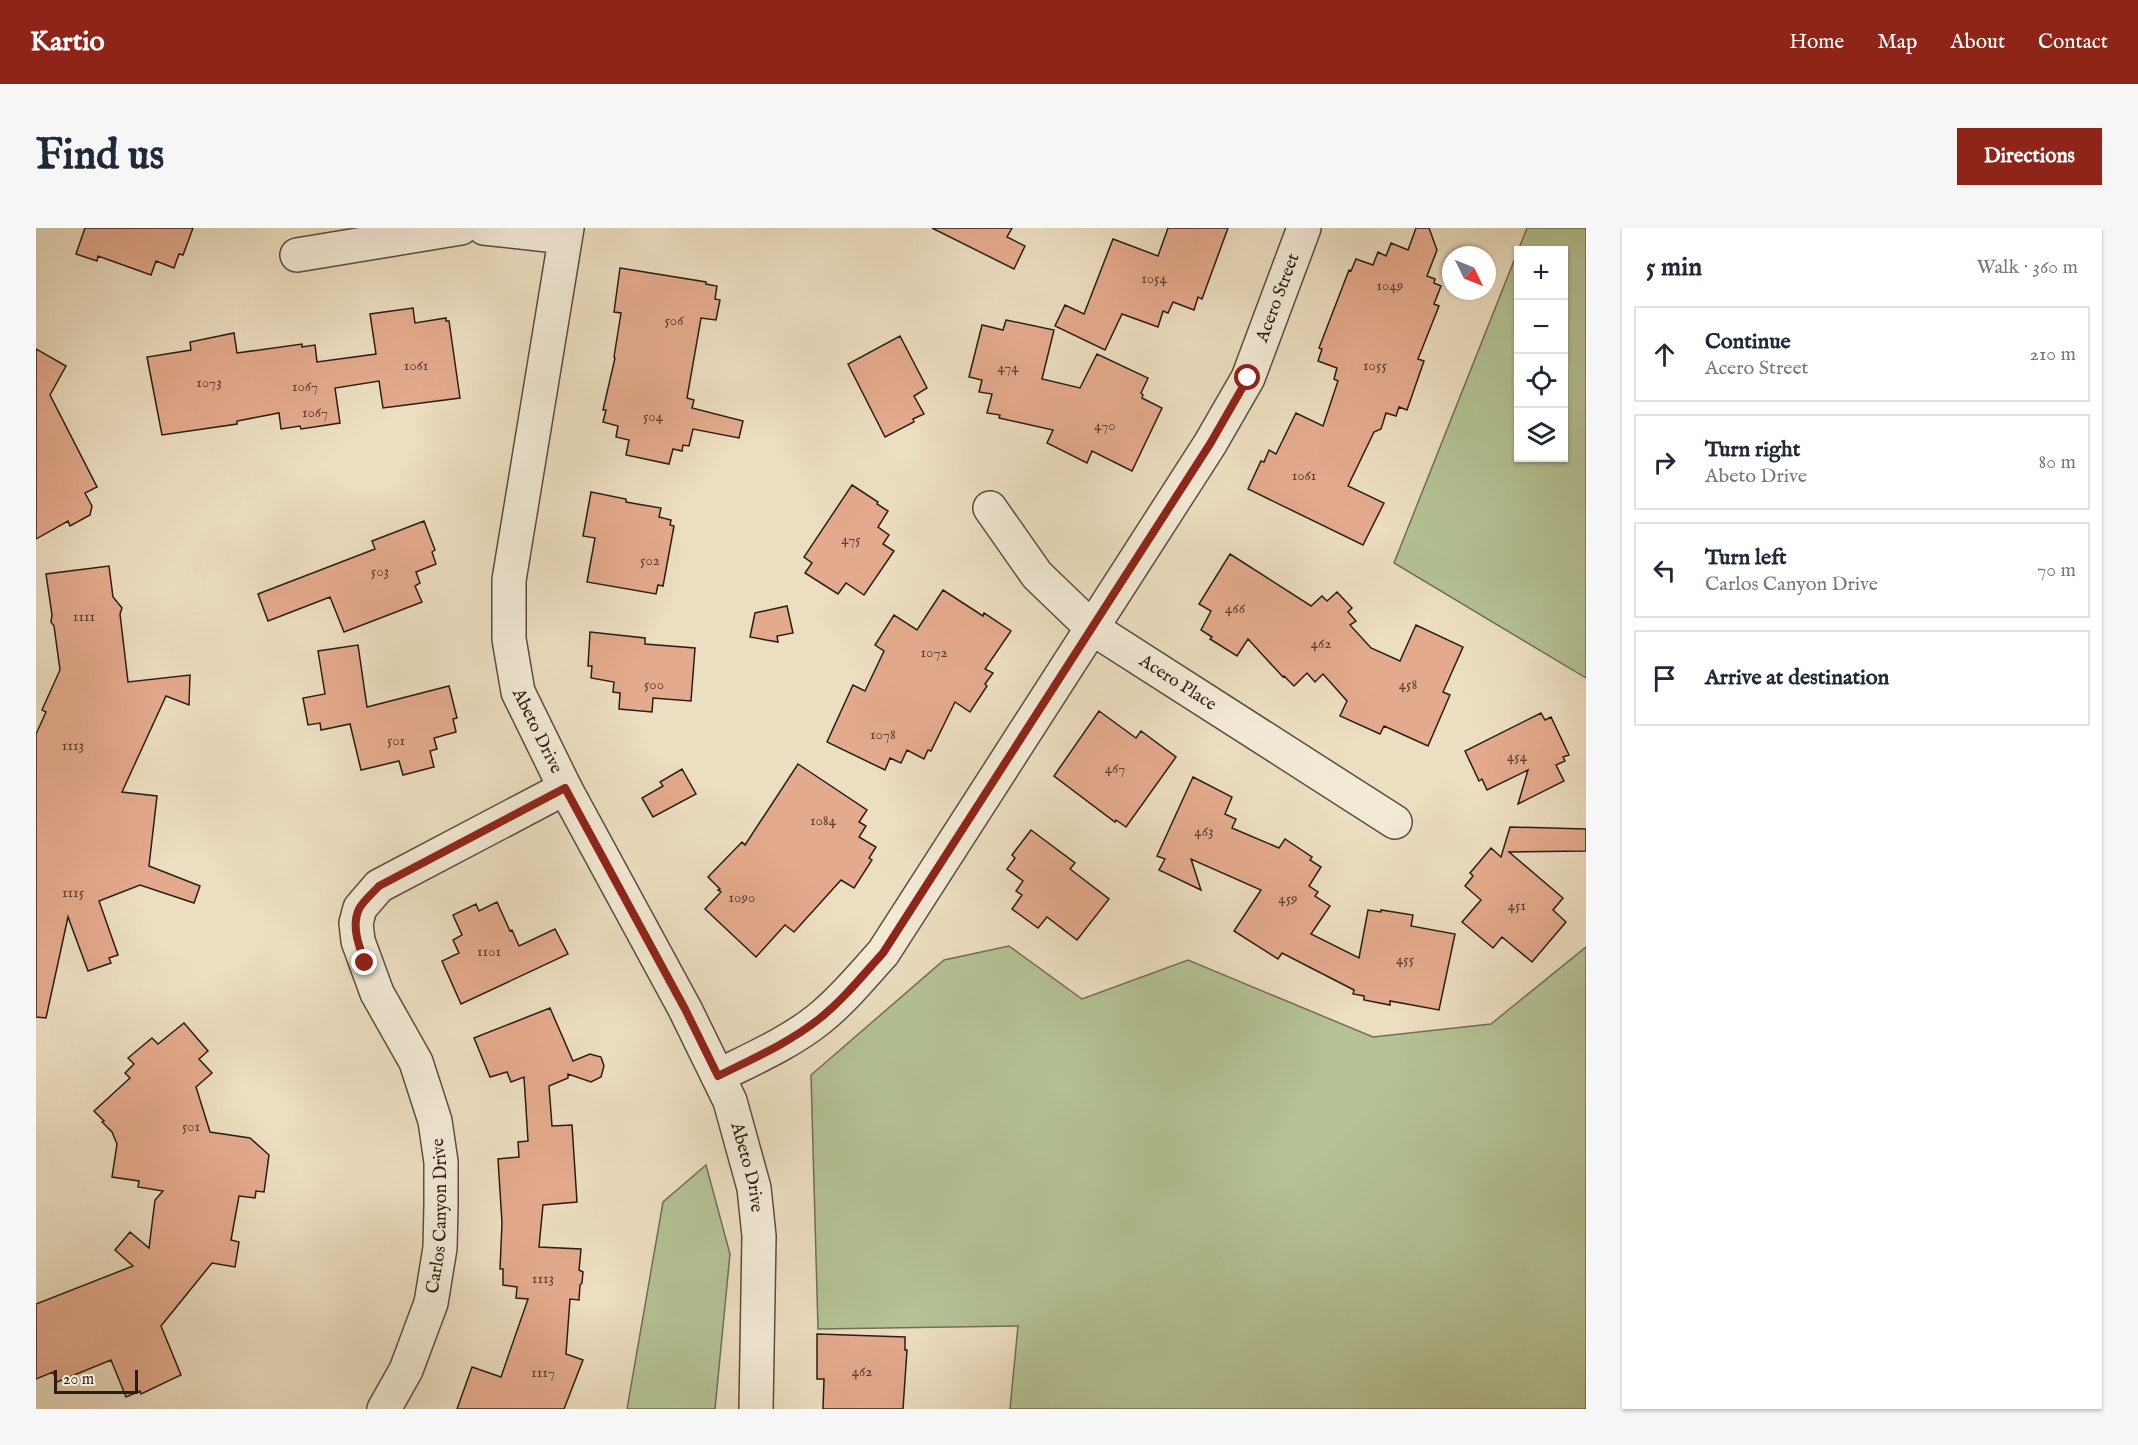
<!DOCTYPE html>
<meta charset="utf-8">
<style>
:root{--surface:#fff;--page:#f6f6f7;--text:#1f2937;--muted:#747a83;--line:#e0e1e3;--accent:#8f2418}
body{margin:0;font-family:"IM FELL English",serif;background:var(--page);color:var(--text)}
.controls{position:absolute;right:18px;top:18px;display:grid;overflow:hidden;border-radius:0px;box-shadow:0 2px 4px #0004}
.controls button{width:54px;height:54px;display:grid;place-items:center;padding:0;border:0;border-bottom:2px solid var(--line);background:var(--surface);color:var(--text);font:30px sans-serif}
.compass{position:absolute;left:1406px;top:18px;width:54px;height:54px;border-radius:50%;background:var(--surface);box-shadow:0 2px 4px #0004;rotate:133deg}
.scale{position:absolute;left:18px;bottom:15px;width:84px;box-sizing:border-box;padding-left:6px;border:3px solid #291d15;border-top:0;font-size:16px;line-height:21px;white-space:nowrap;color:#291d15;-webkit-text-stroke:4px #f3ead6;paint-order:stroke}
.stop{position:absolute;width:18px;height:18px;margin:-14px;border:4px solid #8f2418;border-radius:50%;background:#fff}
.stop.end{background:#8f2418;border-color:#fff;box-shadow:0 2px 6px #0008}
.list{margin:0;padding:0;list-style:none}
h2{display:flex;justify-content:space-between;align-items:center;height:78px;margin:0;padding:0 24px;font-size:26px}
h2 small{font-size:20px;font-weight:400;color:var(--muted)}
.list li{display:grid;grid-template-columns:39px 1fr auto;gap:18px;align-items:center;box-sizing:border-box;height:96px;margin:0 12px 12px;padding:0 12px;border:2px solid var(--line);border-radius:0px}
.list b{display:block;font-size:22px;white-space:nowrap}
.list p{margin:0;font-size:20px;white-space:nowrap;color:var(--muted)}
.list em{font-size:20px;font-style:normal;color:var(--muted)}
.icon{flex:none;width:33px;height:33px;fill:none;stroke:currentColor;stroke-width:2;stroke-linecap:round;stroke-linejoin:round}
.map{position:relative;flex:none;width:1550px;height:1181px;overflow:hidden;border-radius:0px}
header{display:flex;align-items:center;gap:36px;box-sizing:border-box;height:84px;padding:0 30px;background:var(--accent);color:#fff}
header strong{font-size:28px}
nav{display:flex;gap:33px;margin-inline-start:auto;font-size:21px}
.intro{display:flex;align-items:center;justify-content:space-between;box-sizing:border-box;height:144px;padding:0 36px}
h1{margin:0;font-size:42px}
.button{padding:15px 27px;border-radius:0px;background:var(--accent);color:#fff;font-size:21px;font-weight:700}
main{display:flex;gap:36px;padding:0 36px}
aside{flex:1;background:var(--surface);border-radius:0px;box-shadow:0 2px 4px #0004}
.map>svg:first-child{display:block}
.green{fill:#b4c295;stroke:#6e7055;stroke-width:1.5;fill-rule:evenodd}
.building{fill:#e4aa8d;stroke:#291d15;stroke-width:1.5}
.lines{fill:none;stroke-linecap:round;stroke-linejoin:round}
.street-casing{stroke:#5a4d40;stroke-width:36}
.street{stroke:#f3ead6;stroke-width:33}
.route{stroke:#8f2418;stroke-width:8}
.labels{text-anchor:middle;dominant-baseline:central;stroke-width:5;stroke-linejoin:round;paint-order:stroke}
.number-label{font-size:15px;fill:#584033}
.street-label{font-size:18px;fill:#291d15;stroke:#f3ead6}
</style>
<header>
<strong>Kartio</strong>
<nav><a>Home</a><a>Map</a><a>About</a><a>Contact</a></nav>
</header>
<div class="intro"><h1>Find us</h1><a class="button">Directions</a></div>
<main>
<div class="map">
<svg width="1550" height="1181" viewBox="0 0 1550 1181">
<rect width="100%" height="100%" fill="#ecdec0"/>
<filter id="stains"><feTurbulence type="fractalNoise" baseFrequency=".00333" numOctaves="4"/><feColorMatrix values="0 0 0 0 .2 0 0 0 0 .09 0 0 0 0 .02 0 0 0 .5 -.17"/></filter>
<radialGradient id="worn" r=".72"><stop offset=".6" stop-color="#630" stop-opacity="0"/><stop offset="1" stop-color="#630" stop-opacity=".3"/></radialGradient>
<path class="green" d="M1491,0H1550V450L1358,335ZM1482,22H1528V230H1482Z
M973,718L1046,771L1152,732L1337,809L1455,796L1550,719V1181H974L982,1098L782,1101L775,847L908,732Z
M670,937L694,1026L679,1181H591L627,974Z"/>
<path class="building" d="M49,0H157L147,27L143,26L138,40L120,33L115,47L62,28L61,33L40,26Z
M896,0H976L971,9L989,18L978,41Z
M1132,0H1192L1166,71L1162,69L1158,82L1137,74L1132,85L1127,83L1122,99L1086,86L1069,122L1019,98L1029,77L1048,86L1077,11L1122,28Z
M1380,0H1393L1401,22L1391,48L1399,51L1398,55L1405,58L1398,76L1403,78L1382,131L1388,133L1371,182L1363,179L1360,188L1350,185L1345,201L1338,204L1312,258L1348,275L1327,317L1212,261L1225,233L1228,234L1233,222L1240,226L1260,185L1287,198L1302,153L1298,151L1301,140L1282,133L1286,121L1283,120L1313,42L1315,43L1320,31L1337,37L1342,24L1350,28L1355,15L1372,22Z
M584,40L670,54V56L681,58L679,71L684,72L680,92L665,90L651,170L658,172L656,180L707,193L703,210L657,201L653,218L647,217L646,223L637,221L633,236L590,227L593,212L580,209L582,198L567,194L570,182H567L579,130L578,129L585,85L578,84Z
M377,80L379,95L410,90V93H413L424,170L347,180L343,153L299,160L304,195L265,201L264,198L245,201L243,185L201,193V196L126,207L111,129L155,122L154,114L198,105L201,125L266,116V119L279,117L281,134L340,126L334,86Z
M970,92L1018,102L1006,151L1044,160L1061,126L1112,150L1105,165L1107,167L1106,170L1126,180L1096,243L1056,223L1051,235L1011,215L1017,202L963,190L964,187L951,185L956,166L943,164L946,152L933,149L946,97L967,102Z
M864,108L891,160L878,168L888,186L877,191L878,194L849,209L812,136Z
M0,121L30,138L14,167L61,259L49,265L56,278L54,287L34,298L32,293L0,311Z
M816,257L842,274L841,276L852,283L842,299L853,307L847,316L858,323L828,367L810,355L802,366L769,345L776,335L768,329Z
M555,264L590,271V274L625,280L623,289L635,292L634,297L638,298L627,358L622,357L620,366L551,354L559,310L547,308Z
M388,293L399,322L396,324L400,336L380,344L384,355L379,358L386,374L308,404L294,369L232,393L222,366L339,321L336,313Z
M1194,326L1275,378L1286,368L1291,373L1301,364L1316,380L1312,384L1320,393L1314,397L1335,420L1364,433L1380,397L1427,419L1407,464L1414,467L1392,518L1348,498L1344,506L1304,488L1311,473L1287,446L1279,454L1271,445L1258,458L1248,448L1247,449L1212,411L1201,428L1174,411L1176,409L1165,402L1175,383L1163,376Z
M73,338L77,369L86,380L84,386L92,454L154,447L153,477L130,468L86,564L121,568L113,638L164,658L158,675L104,657L63,673L82,727L73,730L75,735L52,743L32,689L10,790L0,789V506L10,484L6,482L24,442L18,398L15,394L16,387L10,346Z
M907,362L947,388L948,385L975,403L949,441L957,445L949,456L951,458L934,484L919,474L895,523L892,522L888,531L871,522L865,535L854,530L849,542L791,514L817,457L829,463L848,423L839,417L858,387L881,402Z
M751,378L757,405L741,408L742,414L714,409L719,385Z
M554,404L609,410V416L659,420L655,473L617,470L616,484L583,481L584,465L577,464L578,454L555,450L556,438H552Z
M322,417L331,479L413,458L421,490L417,491L420,504L398,510L401,521L394,523L398,539L367,547L363,533L325,542L314,496L285,502L284,495L272,497L267,470L289,466L282,423Z
M1063,483L1100,510L1105,503L1140,529L1090,599L1080,592L1079,594L1018,548Z
M1505,485L1509,492L1515,489L1533,527L1527,529L1529,533L1520,537L1528,553L1482,576L1492,542L1451,562L1446,551L1443,553L1429,523Z
M762,536L831,582L823,594L830,598L823,609L840,619L833,630L836,632L818,660L805,652L758,704L749,697L720,729L669,681L685,664L682,662L684,661L672,649L706,614L709,617Z
M646,541L660,566L617,589L606,570L627,558L624,554Z
M1157,549L1196,569L1189,586L1200,591L1196,600L1243,620L1249,611L1276,629L1274,632L1285,639L1273,658L1282,664L1279,668L1294,678L1275,706L1323,730L1332,682L1345,684V682L1377,687L1375,698L1419,706L1403,782L1354,773V777L1328,772V768L1317,766L1318,762L1246,725L1242,731L1198,703L1225,662L1155,631L1165,662L1123,642L1129,631L1121,628Z
M1474,599L1550,601V623L1473,624L1527,670L1517,682L1530,694L1496,734L1466,709L1457,720L1426,694L1445,672L1429,658L1437,648L1434,645L1455,620L1465,629Z
M995,602L1039,635L1034,641L1073,671L1041,712L1011,689L1002,700L976,681L986,667L980,663L987,653L971,641L979,630L976,627Z
M461,674L474,703L476,702L483,718L519,701L532,726L425,776L406,733L423,725L417,712L426,707L417,687L440,676L443,683Z
M514,780L537,833L554,826L565,829L568,838L565,849L555,854L532,846V850L513,858L516,898L536,897L541,974L507,977L503,1019L545,1021L543,1042L547,1044L546,1055L544,1057L543,1072L534,1071L530,1126L547,1132L528,1181H421L436,1139L465,1149L492,1071L480,1070L481,1059L467,1057V1041H464L466,995L462,931L483,929L482,914L492,913L488,849L475,854L471,844L454,849L438,810Z
M148,795L172,823L163,831L176,845L160,859L174,904L214,910L233,927L228,964L220,963L219,970L203,968L195,1012L203,1014L199,1039L176,1035L125,1098L145,1147L105,1166L104,1163L90,1169L75,1132L21,1154L17,1144L0,1151V1076L97,1038L79,1022L94,1004L113,1020L119,972L127,963L102,959L103,953L76,949L81,916L76,904L66,894L68,893L58,883L94,850L89,845L98,836L92,830L116,810L122,816Z
M781,1106L869,1109V1122H871L867,1181H787L788,1151H781Z"/>
<g class="lines">
<defs>
<g id="street">
<path d="M448,0L529,9"/>
<path id="s1" d="M531,0L473,352V411L482,464L529,560L649,781L694,873L718,960L723,1008L720,1181"/>
<path d="M261,27L425,0"/>
<path id="s2" d="M954,280L1001,347L1056,400L1359,594"/>
<path id="s3" d="M682,848C716,831 753,815 783,791C807,772 826,748 847,725L1174,216L1212,150L1268,0"/>
<path id="s4" d="M348,1181L370,1142L395,1075L404,1020L405,977V934L399,893L380,834L341,765L322,713L320,695L324,680L343,658L529,560"/>
</g>
</defs>
<use href="#street" class="street-casing"/>
<use href="#street" class="street"/>
</g>
<g class="lines">
<path class="route" d="M329,735C323,718 315,698 323,681C327,673 337,665 343,658L529,560L649,781L682,848C716,831 753,815 783,791C807,772 826,748 847,725L1174,216L1212,150"/>
</g>
<g class="labels">
<g class="number-label">
<text x="1118" y="50">1054</text>
<text x="1354" y="57">1049</text>
<text x="638" y="92">506</text>
<text x="380" y="137">1061</text>
<text x="1339" y="137">1055</text>
<text x="972" y="139">474</text>
<text x="173" y="154">1073</text>
<text x="269" y="158">1067</text>
<text x="279" y="184">1067</text>
<text x="617" y="188">504</text>
<text x="1069" y="197">470</text>
<text x="1268" y="247">1061</text>
<text x="815" y="311">475</text>
<text x="614" y="332">502</text>
<text x="344" y="343">503</text>
<text x="1199" y="380">466</text>
<text x="48" y="388">1111</text>
<text x="1285" y="415">462</text>
<text x="898" y="424">1072</text>
<text x="618" y="456">500</text>
<text x="1372" y="456">458</text>
<text x="847" y="506">1078</text>
<text x="360" y="512">501</text>
<text x="37" y="517">1113</text>
<text x="1481" y="528">454</text>
<text x="1079" y="540">467</text>
<text x="787" y="592">1084</text>
<text x="1168" y="603">463</text>
<text x="37" y="664">1115</text>
<text x="706" y="669">1090</text>
<text x="1252" y="670">459</text>
<text x="1481" y="677">451</text>
<text x="453" y="723">1101</text>
<text x="1369" y="731">455</text>
<text x="155" y="898">501</text>
<text x="507" y="1050">1113</text>
<text x="826" y="1143">462</text>
<text x="507" y="1144">1117</text>
</g>
<g class="street-label">
<text stroke="none"><textPath href="#s3" startOffset="975">Acero Street</textPath></text>
<text stroke="none"><textPath href="#s2" startOffset="260">Acero Place</textPath></text>
<text stroke="none"><textPath href="#s1" startOffset="513">Abeto Drive</textPath></text>
<text stroke="none"><textPath href="#s1" startOffset="999">Abeto Drive</textPath></text>
<text stroke="none"><textPath href="#s4" startOffset="204">Carlos Canyon Drive</textPath></text>
</g>
</g>
<rect width="100%" height="100%" filter="url(#stains)"/>
<rect width="100%" height="100%" fill="url(#worn)"/>
</svg>
<div class="controls">
<button>+</button>
<button>−</button>
<button><svg class="icon" aria-label="locate" viewBox="0 0 24 24"><circle cx="12" cy="12" r="6"/><path d="M12 2v4M12 18v4M2 12h4M18 12h4"/></svg></button>
<button><svg class="icon" aria-label="layers" viewBox="0 0 24 24"><path d="M12 4l9 5-9 5-9-5zM3 14l9 5 9-5"/></svg></button>
</div>
<svg class="compass" viewBox="-18 -18 36 36"><path d="M0-13l5 13h-10z" fill="#e53935"/><path d="M0 13l5-13h-10z" fill="#747a83"/></svg>
<div class="scale">20 m</div>
<div class="stop" style="left:1212px;top:150px"></div>
<div class="stop end" style="left:329px;top:735px"></div>
</div>
<aside>
<h2>5 min<small>Walk · 360 m</small></h2>
<ul class="list">
<li><svg class="icon" aria-label="ahead" viewBox="0 0 24 24"><path d="M12 20V5M6 11l6-6 6 6"/></svg><div><b>Continue</b><p>Acero Street</p></div><em>210 m</em></li>
<li><svg class="icon" aria-label="right" viewBox="0 0 24 24"><path d="M7 20v-9h11M14 6l5 5-5 5"/></svg><div><b>Turn right</b><p>Abeto Drive</p></div><em>80 m</em></li>
<li><svg class="icon" aria-label="left" viewBox="0 0 24 24"><path d="M17 20v-9H6M10 6l-5 5 5 5"/></svg><div><b>Turn left</b><p>Carlos Canyon Drive</p></div><em>70 m</em></li>
<li><svg class="icon" aria-label="arrive" viewBox="0 0 24 24"><path d="M6 21V4h12l-3 4 3 4H6"/></svg><div><b>Arrive at destination</b></div></li>
</ul>
</aside>
</main>
